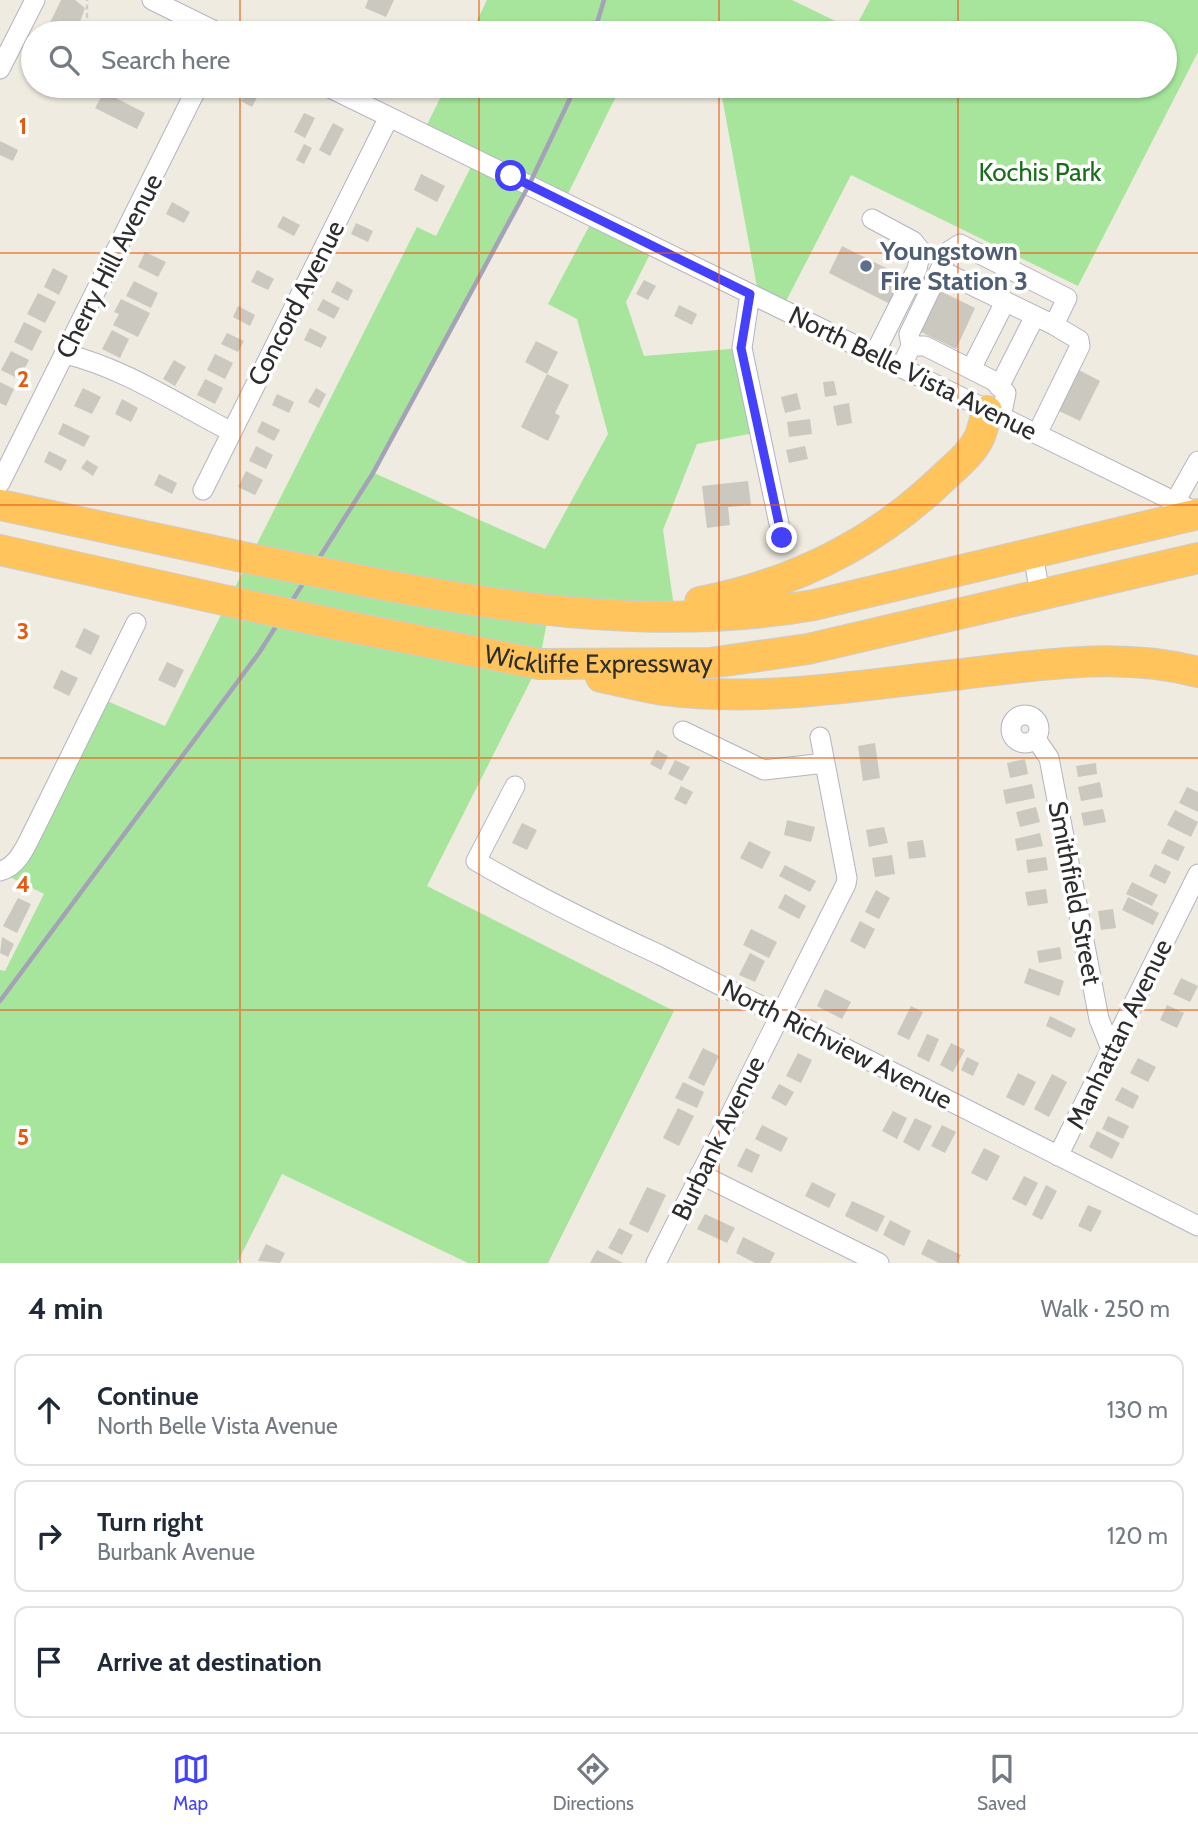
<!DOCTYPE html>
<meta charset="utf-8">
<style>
:root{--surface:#fff;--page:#f2f2f3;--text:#1f2937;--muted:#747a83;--line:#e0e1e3;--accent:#4541fb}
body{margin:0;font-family:Cabin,sans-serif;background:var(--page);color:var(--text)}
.stop{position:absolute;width:21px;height:21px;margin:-16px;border:5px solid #4541fb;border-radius:50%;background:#fff}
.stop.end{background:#4541fb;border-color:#fff;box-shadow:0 2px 7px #0008}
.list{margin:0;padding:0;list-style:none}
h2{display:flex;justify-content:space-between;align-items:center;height:91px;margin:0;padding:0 28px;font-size:30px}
h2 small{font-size:23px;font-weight:400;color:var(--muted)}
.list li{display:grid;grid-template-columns:46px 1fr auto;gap:21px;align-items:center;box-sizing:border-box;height:112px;margin:0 14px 14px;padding:0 14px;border:2px solid var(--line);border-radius:14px}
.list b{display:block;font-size:26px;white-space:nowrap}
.list p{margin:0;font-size:23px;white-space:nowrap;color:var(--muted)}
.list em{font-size:23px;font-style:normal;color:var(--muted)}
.icon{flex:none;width:38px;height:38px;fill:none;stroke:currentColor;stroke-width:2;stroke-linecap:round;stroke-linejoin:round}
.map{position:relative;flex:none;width:1198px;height:1263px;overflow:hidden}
.search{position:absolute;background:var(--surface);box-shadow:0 2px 5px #0004;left:21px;right:21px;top:21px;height:77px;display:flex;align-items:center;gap:18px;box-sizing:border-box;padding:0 24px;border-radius:38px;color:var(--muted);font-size:26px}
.sheet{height:469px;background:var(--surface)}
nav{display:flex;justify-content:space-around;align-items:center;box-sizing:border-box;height:98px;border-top:2px solid var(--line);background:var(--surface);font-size:19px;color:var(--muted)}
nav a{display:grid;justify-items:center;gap:4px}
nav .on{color:var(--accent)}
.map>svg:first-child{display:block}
.green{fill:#a7e59d}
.building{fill:#cac8bf}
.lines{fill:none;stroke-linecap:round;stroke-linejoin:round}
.minor-casing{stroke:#b4b3c1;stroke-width:21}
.highway-casing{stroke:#cdcdcd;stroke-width:32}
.path{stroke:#cdcdcd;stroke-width:2.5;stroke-dasharray:5 3.5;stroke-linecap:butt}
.minor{stroke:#fff;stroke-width:19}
.highway{stroke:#ffc45b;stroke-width:30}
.rail{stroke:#a4a2b7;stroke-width:4.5}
.highway-bridge-casing{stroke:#cdcdcd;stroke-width:32;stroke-linecap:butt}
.highway-bridge{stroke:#ffc45b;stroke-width:30}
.route{stroke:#4541fb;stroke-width:9}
.grid{fill:none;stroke:#e8590c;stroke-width:2;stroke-opacity:0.55}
.service-dot{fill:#5c6f8a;stroke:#fff;stroke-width:2.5}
.labels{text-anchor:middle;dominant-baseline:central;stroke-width:7;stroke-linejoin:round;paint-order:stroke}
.park-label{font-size:26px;fill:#1b6d1b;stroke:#fff}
.service-label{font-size:26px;font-weight:bold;fill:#4e5e75;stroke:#fff;text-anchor:start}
.street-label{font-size:26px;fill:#2d2d2d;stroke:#fff}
.grid-label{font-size:23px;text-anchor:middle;font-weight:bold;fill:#e8590c;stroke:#fff;stroke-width:7;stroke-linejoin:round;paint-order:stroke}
</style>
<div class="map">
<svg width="1198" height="1263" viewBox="0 0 1198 1263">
<rect width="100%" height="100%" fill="#efebe0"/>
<path class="green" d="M487,0H792L854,30L870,0H1198V52L1078,286L851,175L782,309L759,298L720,86H1165V33H471Z
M446,86H621L564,202L529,186L374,473L545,549L608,434L577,319L548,304L594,217L654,246L626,302L644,356L742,348L759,432L697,444L663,530L674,607L549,611L539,664L427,886L674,1011L548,1263H468L282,1174L237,1263H0V970L5,971L44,894L0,872L100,698L165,726L417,227L436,236L475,159L423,133Z"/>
<path class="building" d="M61,0H75L85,8L76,33H45Z
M368,0H394L386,17L365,8Z
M249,86L262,88L252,107L241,101Z
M104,92L145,113L137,129L95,108Z
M304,113L315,118L305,138L294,132Z
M333,123L344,129L330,156L319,150Z
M0,141L18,150L13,161L0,155Z
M304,144L312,148L304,164L296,160Z
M421,174L445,186L437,202L414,190Z
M172,202L190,212L184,223L166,214Z
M283,216L300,225L294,236L277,227Z
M356,223L373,231L368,242L351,234Z
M842,246L904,277L890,304L829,273Z
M145,252L166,262L158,277L138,267Z
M53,268L68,276L59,295L44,287Z
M257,270L274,279L268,290L251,282Z
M644,280L656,286L648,300L636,294Z
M134,281L158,293L151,308L126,296Z
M337,281L353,290L348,301L331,292Z
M936,289L975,308L956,349L917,330Z
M38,293L56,302L45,323L27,314Z
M121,299L150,313L138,337L113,325L119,314L114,312Z
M323,299L340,308L334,319L317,310Z
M679,305L697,314L692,325L674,316Z
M238,306L255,315L250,326L233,317Z
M24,322L42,331L32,351L14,342Z
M310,328L327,337L321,348L304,340Z
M112,330L129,339L120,358L102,349Z
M227,333L244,341L238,352L221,344Z
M536,341L558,352L547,374L525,362Z
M11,351L29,360L19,379L1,370Z
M215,354L233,363L225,379L207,370Z
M174,360L186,367L175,386L163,379Z
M1077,369L1100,381L1080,421L1057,410Z
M547,374L569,385L555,413L560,416L548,441L521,427Z
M205,379L223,388L215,404L197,395Z
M834,381L837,395L825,397L823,382Z
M0,382L14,389L6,406L0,403Z
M83,388L101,397L92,414L74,406Z
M316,388L326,394L319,408L308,402Z
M797,393L801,409L785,413L781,397Z
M277,394L294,402L289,413L272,405Z
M122,399L138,408L131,422L115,414Z
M849,403L852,423L837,426L833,406Z
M810,419L812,434L789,437L787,422Z
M262,421L280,430L274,441L257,432Z
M63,423L90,436L84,447L58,434Z
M256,446L273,455L266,469L249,461Z
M805,446L808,459L789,463L786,450Z
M49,451L67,460L61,471L44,462Z
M87,460L98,467L93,476L81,468Z
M246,471L263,480L255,495L238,487Z
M159,474L177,483L172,494L154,485Z
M748,481L751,505L728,507L730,525L707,528L702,486Z
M84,628L100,636L91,655L75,647Z
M167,662L184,670L175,688L158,680Z
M61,670L78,678L69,696L53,688Z
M875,743L880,778L863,781L858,746Z
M657,750L668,756L661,770L650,764Z
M1025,759L1028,774L1010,778L1007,763Z
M675,760L690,767L682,781L668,774Z
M1096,763L1097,774L1078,777L1076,766Z
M1100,782L1103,797L1081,801L1078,787Z
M1032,784L1035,798L1006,804L1003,790Z
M681,786L693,792L686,805L674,799Z
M1187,787L1198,792V812L1179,803Z
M1036,807L1040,822L1020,827L1016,812Z
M1103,809L1106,822L1084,826L1081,813Z
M1175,810L1198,822L1191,837L1167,825Z
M787,820L815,827L811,842L784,835Z
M522,823L537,830L527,850L512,843Z
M884,827L888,843L869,847L866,830Z
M1040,833L1043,846L1017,851L1015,839Z
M1168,839L1185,847L1178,861L1161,853Z
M923,840L926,857L909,859L907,842Z
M749,841L771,852L762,869L740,858Z
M892,855L895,874L875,877L872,858Z
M1046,857L1048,870L1028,873L1026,860Z
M1155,864L1171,872L1165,884L1149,876Z
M785,865L816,881L810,892L779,876Z
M1132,882L1158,895L1152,906L1126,894Z
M1046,889L1048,903L1028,906L1025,892Z
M876,890L890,898L879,919L865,912Z
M785,894L806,906L799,919L778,908Z
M1128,897L1159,913L1153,925L1122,910Z
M18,898L31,904L17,933L3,926Z
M1113,909L1116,928L1101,930L1098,911Z
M860,921L875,929L865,949L850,941Z
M751,929L777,942L769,958L743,945Z
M2,937L14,944L8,957L0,953Z
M1060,947L1062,959L1039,963L1037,951Z
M750,953L765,961L755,982L739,975Z
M1029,968L1064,981L1059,996L1024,983Z
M1181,978L1198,986L1190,1002L1173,994Z
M825,989L851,1002L842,1019L817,1006Z
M1167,1005L1184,1013L1177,1028L1160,1020Z
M911,1006L923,1012L909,1040L897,1034Z
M1050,1016L1076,1029L1071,1038L1046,1026Z
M927,1034L939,1039L929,1062L917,1056Z
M951,1043L965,1050L953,1072L940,1065Z
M703,1048L719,1056L704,1086L688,1078Z
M798,1053L812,1060L801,1083L786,1076Z
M967,1057L979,1063L973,1076L961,1070Z
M1138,1058L1156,1067L1148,1082L1130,1073Z
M1018,1073L1036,1082L1024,1106L1006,1097Z
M1052,1074L1067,1082L1049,1117L1034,1109Z
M683,1082L704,1092L697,1108L675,1098Z
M779,1084L794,1092L786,1106L771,1098Z
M1122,1087L1139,1096L1133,1109L1115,1100Z
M678,1108L694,1116L679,1146L663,1138Z
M893,1111L907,1118L897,1139L882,1131Z
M1108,1116L1129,1126L1123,1139L1102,1129Z
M915,1118L932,1126L919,1151L903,1142Z
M762,1125L788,1138L781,1152L755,1139Z
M942,1125L956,1132L945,1153L931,1146Z
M1097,1131L1120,1143L1112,1159L1089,1147Z
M746,1148L760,1155L752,1173L737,1166Z
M984,1148L1000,1156L987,1181L971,1173Z
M1024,1176L1038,1183L1026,1206L1012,1199Z
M812,1182L836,1194L829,1208L805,1196Z
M1046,1185L1057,1191L1042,1220L1032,1215Z
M647,1187L666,1195L648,1233L629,1224Z
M852,1201L885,1216L877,1232L845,1216Z
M1088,1205L1102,1211L1091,1232L1078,1226Z
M705,1214L735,1228L727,1243L697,1229Z
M890,1220L911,1231L904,1246L883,1235Z
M619,1228L633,1235L622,1255L608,1248Z
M743,1237L775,1253L770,1263H755L736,1253Z
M928,1239L961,1255L957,1263H939L921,1254Z
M266,1244L285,1253L280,1263L258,1261Z
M597,1250L623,1263H590Z"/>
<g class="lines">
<defs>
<path id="minor" d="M152,0L219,33
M0,69L35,0
M326,86L1198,513
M872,219L913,241L921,251L917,269L874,355
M750,294L742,348L782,538
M911,346H925L994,381L1006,393L1001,417
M65,354C122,367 179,405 232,432
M901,368L911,346L909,334L949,251L960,244L1067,298L1054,325L940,270
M971,369L1005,302
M999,387L1035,316
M1037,434L1080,346L1079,340L1054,325
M0,483L198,86
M203,490L389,117
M1175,502L1198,461
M1033,553L1040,595
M1011 729a14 14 0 1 1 28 0a14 14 0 1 1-28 0Z
M683,731L764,770L825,763
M1036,739L1049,758L1099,1019L1111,1049
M515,786L476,861C536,896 597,926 660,955L1198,1226
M0,871C19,867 28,841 36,826L136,623
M1058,1156L1198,874
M700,1174L879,1263
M656,1263L846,884L847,878L820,737"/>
<g id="highway">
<path d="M0,505L257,560"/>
<path d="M0,550L228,601"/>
<path d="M369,582C514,610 667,631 814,605L1198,514"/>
<path d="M700,602C793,584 876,543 944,477C957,465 973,452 980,436C983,428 985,419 987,411"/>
<path id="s1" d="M340,625L539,664L710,663L808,649L1198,558"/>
<path d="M601,677C622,681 643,687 663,690C756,702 852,687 944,676C1028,667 1115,650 1198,672"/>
</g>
</defs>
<use href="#minor" class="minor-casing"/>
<use href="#highway" class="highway-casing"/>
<path class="path" d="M79,33L87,18V0"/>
<use href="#minor" class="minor"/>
<use href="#highway" class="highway"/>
<path class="rail" d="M594,33L604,0
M0,1001L259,653L373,473L529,185L576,86"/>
<defs>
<path id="highway-bridge" d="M257,560L369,582
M228,601L340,625"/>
</defs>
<use href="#highway-bridge" class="highway-bridge-casing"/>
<use href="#highway-bridge" class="highway-bridge"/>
</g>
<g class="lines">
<path class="route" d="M511,176L750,294L741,348L782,538"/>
</g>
<path class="grid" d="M240,0V33M479,0V33M719,0V33M958,0V33M240,86V1263M479,86V1263M719,86V1263M958,86V1263M0,253H1198M0,505H1198M0,758H1198M0,1010H1198"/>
<circle class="service-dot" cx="866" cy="266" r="7"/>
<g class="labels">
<g class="park-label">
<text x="1040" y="172">Kochis Park</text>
</g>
<g class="service-label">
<text x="880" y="251">Youngstown<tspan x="880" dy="30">Fire Station 3</tspan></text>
</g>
<g class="street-label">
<text transform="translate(109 266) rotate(-63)">Cherry Hill Avenue</text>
<text transform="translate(296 303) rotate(-63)">Concord Avenue</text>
<text transform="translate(913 373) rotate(26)">North Belle Vista Avenue</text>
<text stroke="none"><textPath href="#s1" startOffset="262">Wickliffe Expressway</textPath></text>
<text transform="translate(1075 893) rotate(79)">Smithfield Street</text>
<text transform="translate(1119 1034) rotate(-64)">Manhattan Avenue</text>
<text transform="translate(837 1044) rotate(27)">North Richview Avenue</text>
<text transform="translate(718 1138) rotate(-64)">Burbank Avenue</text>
</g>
</g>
<g class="grid-label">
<text x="23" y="134">1</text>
<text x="23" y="387">2</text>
<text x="23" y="639">3</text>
<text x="23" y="892">4</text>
<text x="23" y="1145">5</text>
</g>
</svg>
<div class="stop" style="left:511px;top:176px"></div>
<div class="stop end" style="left:782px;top:538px"></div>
<div class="search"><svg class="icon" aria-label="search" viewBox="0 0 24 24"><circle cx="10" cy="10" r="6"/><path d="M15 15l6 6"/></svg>Search here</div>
</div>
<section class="sheet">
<h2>4 min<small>Walk · 250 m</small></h2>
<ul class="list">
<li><svg class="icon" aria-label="ahead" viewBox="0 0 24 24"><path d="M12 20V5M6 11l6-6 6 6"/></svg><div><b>Continue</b><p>North Belle Vista Avenue</p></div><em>130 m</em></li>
<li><svg class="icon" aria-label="right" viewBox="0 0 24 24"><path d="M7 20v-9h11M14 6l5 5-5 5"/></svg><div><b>Turn right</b><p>Burbank Avenue</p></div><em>120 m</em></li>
<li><svg class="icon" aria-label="arrive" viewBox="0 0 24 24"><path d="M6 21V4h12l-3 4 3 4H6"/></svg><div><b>Arrive at destination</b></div></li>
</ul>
</section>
<nav>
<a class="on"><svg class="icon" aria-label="map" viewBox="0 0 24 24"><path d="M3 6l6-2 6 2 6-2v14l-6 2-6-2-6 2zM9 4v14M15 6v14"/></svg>Map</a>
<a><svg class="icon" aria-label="directions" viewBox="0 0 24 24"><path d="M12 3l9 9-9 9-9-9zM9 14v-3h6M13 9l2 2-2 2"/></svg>Directions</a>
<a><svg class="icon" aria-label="saved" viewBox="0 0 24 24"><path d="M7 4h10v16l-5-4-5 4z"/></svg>Saved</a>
</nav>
